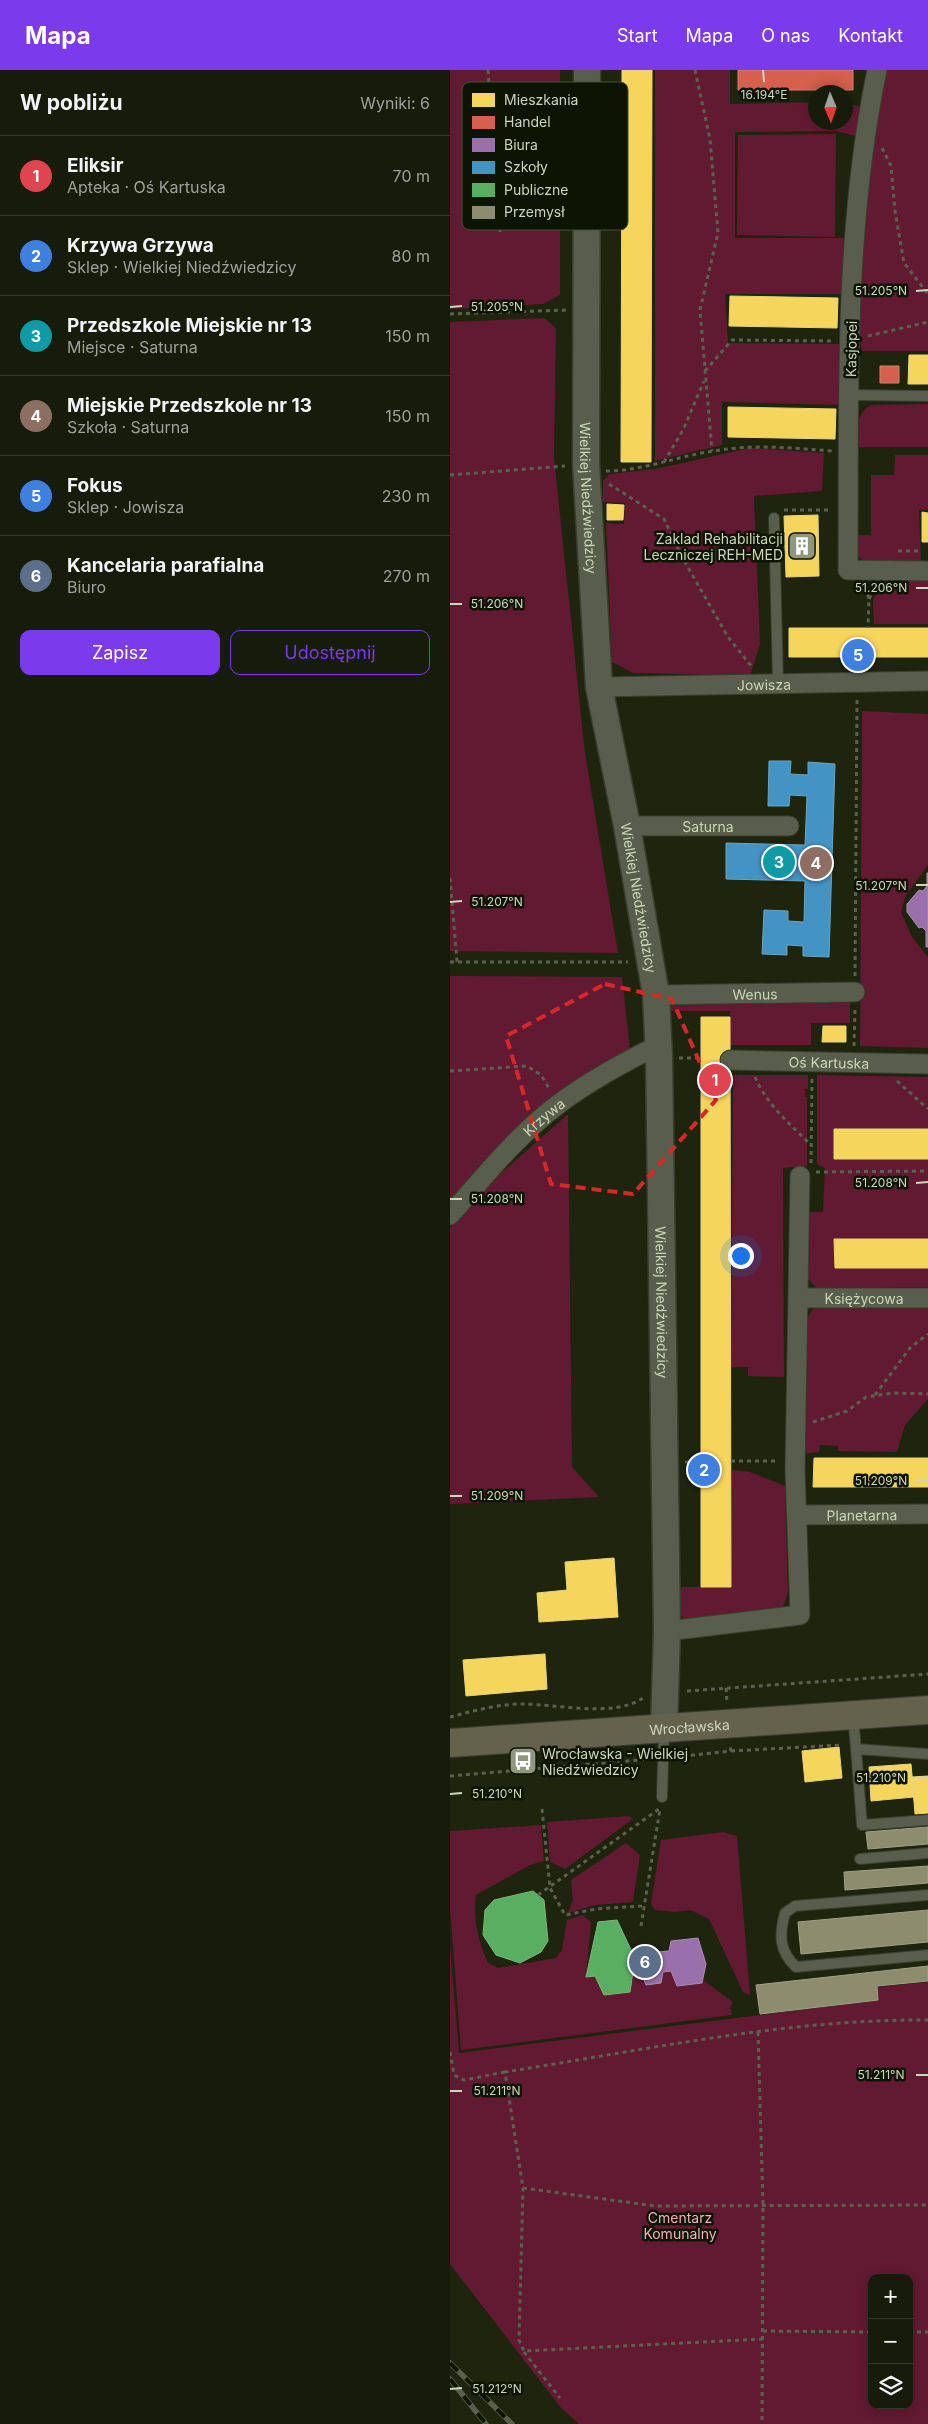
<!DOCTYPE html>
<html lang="pl">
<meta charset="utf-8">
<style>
:root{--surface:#161b0a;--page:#232818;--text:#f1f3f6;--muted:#9ea19c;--line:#35392b;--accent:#7c3aed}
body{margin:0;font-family:Inter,sans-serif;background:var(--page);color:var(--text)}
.controls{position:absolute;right:15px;bottom:15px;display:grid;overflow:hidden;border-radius:10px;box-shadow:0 2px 12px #0003}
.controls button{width:45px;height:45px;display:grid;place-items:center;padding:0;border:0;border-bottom:1px solid var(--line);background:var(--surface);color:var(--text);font:25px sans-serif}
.compass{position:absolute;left:358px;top:15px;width:45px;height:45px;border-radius:50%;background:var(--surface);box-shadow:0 2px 12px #0003;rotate:178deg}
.you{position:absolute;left:290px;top:1185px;width:18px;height:18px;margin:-12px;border:4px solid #fff;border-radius:50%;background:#1a73e8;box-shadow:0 0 0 8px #1a73e833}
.badge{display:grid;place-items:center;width:32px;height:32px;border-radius:50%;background:var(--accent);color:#fff;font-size:16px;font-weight:700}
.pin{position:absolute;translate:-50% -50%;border:2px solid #fff;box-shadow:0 1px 5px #0006}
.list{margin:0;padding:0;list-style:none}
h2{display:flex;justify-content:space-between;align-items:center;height:65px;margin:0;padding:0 20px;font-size:21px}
h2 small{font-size:16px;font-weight:400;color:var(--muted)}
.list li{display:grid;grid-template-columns:32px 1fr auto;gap:15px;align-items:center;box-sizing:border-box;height:80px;padding:0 20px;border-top:1px solid var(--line)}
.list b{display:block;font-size:19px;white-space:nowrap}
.list p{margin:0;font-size:16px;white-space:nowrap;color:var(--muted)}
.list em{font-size:16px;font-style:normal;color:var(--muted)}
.actions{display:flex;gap:10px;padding:15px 20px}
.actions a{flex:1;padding:11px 0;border:1px solid var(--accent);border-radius:10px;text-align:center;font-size:18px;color:var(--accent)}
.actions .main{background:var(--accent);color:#fff}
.icon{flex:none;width:28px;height:28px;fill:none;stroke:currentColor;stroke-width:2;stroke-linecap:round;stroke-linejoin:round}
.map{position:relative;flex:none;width:478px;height:2354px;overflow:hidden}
header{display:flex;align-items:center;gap:30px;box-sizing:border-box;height:70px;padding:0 25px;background:var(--accent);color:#fff}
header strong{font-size:24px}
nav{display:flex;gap:28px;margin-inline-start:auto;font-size:18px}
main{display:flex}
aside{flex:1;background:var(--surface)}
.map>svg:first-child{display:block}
.green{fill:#611a31;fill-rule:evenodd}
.homes{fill:#f6d55c;stroke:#e9d578}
.shops{fill:#d6604d;stroke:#d3836e}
.offices{fill:#9970ab;stroke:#a88fb0}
.schools{fill:#4393c3;stroke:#6ca7c0}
.public{fill:#5aae61;stroke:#7cba7c}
.industry{fill:#8c8c6e;stroke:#9fa285}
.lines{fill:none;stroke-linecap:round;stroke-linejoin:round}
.lane-casing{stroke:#393e2d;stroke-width:12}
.street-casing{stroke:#393e2d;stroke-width:21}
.secondary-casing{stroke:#393e2d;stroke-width:29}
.primary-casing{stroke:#393e2d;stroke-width:30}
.path{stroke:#5b6050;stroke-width:3;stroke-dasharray:4 4;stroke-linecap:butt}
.lane{stroke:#585e4b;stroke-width:10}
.street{stroke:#585e4b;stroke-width:19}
.secondary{stroke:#585e4b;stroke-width:26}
.primary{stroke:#64624c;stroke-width:28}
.rail-casing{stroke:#595f4c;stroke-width:5.5}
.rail{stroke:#0e1402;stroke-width:4;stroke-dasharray:11;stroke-linecap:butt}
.marked{fill:none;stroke:#d62828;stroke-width:4;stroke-dasharray:10 6;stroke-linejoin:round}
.ticks{fill:none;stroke:#ccd6ba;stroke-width:2}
.labels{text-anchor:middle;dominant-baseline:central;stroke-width:5;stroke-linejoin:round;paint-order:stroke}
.street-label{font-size:14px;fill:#ccd6ba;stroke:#0e1402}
.poi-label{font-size:14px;fill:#ccd6ba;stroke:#0e1402;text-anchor:end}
.park-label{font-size:14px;fill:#f0afbe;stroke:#0e1402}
.key{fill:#0e1402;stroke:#474e39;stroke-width:1}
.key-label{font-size:14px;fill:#ccd6ba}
.ticks-label{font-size:12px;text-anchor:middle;fill:#ccd6ba;stroke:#0e1402;stroke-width:5;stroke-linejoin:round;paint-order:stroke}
</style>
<header>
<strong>Mapa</strong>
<nav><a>Start</a><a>Mapa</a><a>O nas</a><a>Kontakt</a></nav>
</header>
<main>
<aside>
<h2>W pobliżu<small>Wyniki: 6</small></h2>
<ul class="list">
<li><span class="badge" style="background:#e0444e">1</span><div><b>Eliksir</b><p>Apteka · Oś Kartuska</p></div><em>70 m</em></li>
<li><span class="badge" style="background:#3f7fe0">2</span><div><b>Krzywa Grzywa</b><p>Sklep · Wielkiej Niedźwiedzicy</p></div><em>80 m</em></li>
<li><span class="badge" style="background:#0f9aa8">3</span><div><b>Przedszkole Miejskie nr 13</b><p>Miejsce · Saturna</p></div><em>150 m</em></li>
<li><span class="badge" style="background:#8d6e63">4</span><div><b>Miejskie Przedszkole nr 13</b><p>Szkoła · Saturna</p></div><em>150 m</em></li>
<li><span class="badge" style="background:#3f7fe0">5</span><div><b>Fokus</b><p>Sklep · Jowisza</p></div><em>230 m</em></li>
<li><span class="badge" style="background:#5c6f8a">6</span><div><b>Kancelaria parafialna</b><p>Biuro</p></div><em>270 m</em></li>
</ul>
<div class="actions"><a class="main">Zapisz</a><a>Udostępnij</a></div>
</aside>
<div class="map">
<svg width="478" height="2354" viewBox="0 0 478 2354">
<rect width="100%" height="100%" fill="#1e240e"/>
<path class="green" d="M0,0H110V225L93,234L0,239Z
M205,0H280V34L365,32L366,52H396V33L412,37L409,67L386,61L285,62V168H395L392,224H275L278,273L393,274L391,335L272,332V375L205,391Z
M433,0H478V281H412L409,264L412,157Z
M386,64L385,167L287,165L288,65Z
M94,248L106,258L104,388L135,683L168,883L0,881V252Z
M478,334V377H409C409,360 404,344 421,335Z
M300,378L374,383L372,421L304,426L310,574L300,606L183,603L162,592L156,453L174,454L175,433L153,432V411L159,404L205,399Z
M445,385H478V440H469L471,494L414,491L407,485L405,465H421V405H444Z
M434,508H478V554H424L423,530Z
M412,641L478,644V795L456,825L451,842L462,867L478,887V978L410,976Z
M0,906L172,907L180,979L93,1040L0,1138Z
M219,927H400V953H361V975H280V941H219Z
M283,1005H358V1019H355V1027H357V1096L333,1098L334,1307L298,1306V1297H281Z
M367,1005L478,1007V1217L366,1218L355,1205L358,1142H373L375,1098L367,1094Z
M118,1044L122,1397L149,1427L0,1434V1157L31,1121Z
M377,1235H478V1329L455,1355L447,1382L388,1381V1376L370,1375L369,1382L354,1384L356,1251L362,1240Z
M282,1400L300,1402L335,1416L338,1521L335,1533L328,1542L235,1550L231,1545V1517H281Z
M179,1746L183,1749L115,1799L100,1792L97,1752Z
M91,1755L94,1791L80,1795L26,1825C22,1848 29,1873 38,1893L48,1898L106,1888L112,1880L117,1850L133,1845L141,1852L136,1907H145L154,1925L180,1922L184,1902H190L196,1915L211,1913L213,1902L221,1901L227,1916L252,1913L253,1910L283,1932L280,1937L282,1945L11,1980L0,1839V1761Z
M273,1762L287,1766L300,1925L293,1922L259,1849L240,1840L225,1842L205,1840L201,1834L211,1770Z
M176,1773L190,1785L183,1832L146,1835L118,1843L123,1830L121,1810Z
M0,1875L9,1983L428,1930V1917L478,1912V2354H129L111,2338L0,2194ZM422,2208H459V2335H422Z"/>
<path class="homes" d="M172,0H202L201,392H171Z
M280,226L388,228L387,258L279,256Z
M459,285H478V314H458Z
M278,337L386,339L385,369L278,367Z
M157,434L174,435L173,450H157Z
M472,442L478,443V472H472Z
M368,445L369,506L336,507L334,446Z
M339,558H478V587H339Z
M251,947H280L281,1517H251Z
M373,956H396V972H372Z
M384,1059H478V1089H384Z
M384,1169H478V1198H385Z
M364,1388H478V1417H363Z
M164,1488L168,1547L89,1552L87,1523L117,1520L115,1492Z
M95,1584L97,1619L16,1626L13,1590Z
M389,1677L392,1708L355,1712L352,1681Z
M461,1694L464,1727L421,1731L419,1697Z
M478,1706V1743L465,1744L462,1707Z"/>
<path class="shops" d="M288,0H403V20H288Z
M430,296H449V313H430Z"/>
<path class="offices" d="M477,803H478V877H476V861L472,857L469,858L457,842V834L469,820L473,821L477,816Z
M248,1868L256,1894L252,1913L227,1916L221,1901L213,1902L211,1913L196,1915L183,1884L219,1881L221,1871Z"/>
<path class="schools" d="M319,691H341L340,704L358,705V692L385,694L379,887L353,886V876L337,875V885L312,884L314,840L338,841V851L354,852L355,811L276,809V773L355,775L357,726L340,725L339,736H318Z"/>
<path class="public" d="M83,1821L94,1830L98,1871L91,1882L70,1893L46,1885L33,1865L35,1840L44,1830Z
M167,1850L191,1901L183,1902L180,1922L154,1925L145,1906L136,1907L148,1852Z"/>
<path class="industry" d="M478,1757V1774L418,1779L416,1762Z
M478,1796V1813L395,1820L394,1802Z
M478,1840V1872L351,1884L348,1852Z
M478,1896V1911L427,1916L428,1930L310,1944L306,1915Z"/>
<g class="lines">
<defs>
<path id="lane" d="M400,325L478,326
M324,448L328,613
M403,1646L406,1679L478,1684
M406,1679L412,1755L478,1750
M212,1727L214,1659
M410,1789L478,1783
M478,1825L345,1836L335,1843C329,1865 329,1881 346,1897L478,1885"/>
<g id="street">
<path d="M427,0C393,164 399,334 398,500L478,501"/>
<path id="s1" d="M149,617L478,611"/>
<path id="s2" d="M177,756H339"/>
<path id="s3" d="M206,925L405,922"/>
<path id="s4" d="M280,990L478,994"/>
<path id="s5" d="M0,1145C35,1106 68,1064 110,1033C141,1010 174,992 209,975"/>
<path id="s6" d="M349,1228H478"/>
<path id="s7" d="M347,1445L478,1444"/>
<path d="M217,1561L350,1545L345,1400L350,1106"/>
</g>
<g id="secondary">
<path id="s8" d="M137,0L136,394L149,617L177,756L206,925L209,987L217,1561L214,1658"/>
</g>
<g id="primary">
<path id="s9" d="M0,1673L478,1640"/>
</g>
</defs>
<use href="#lane" class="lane-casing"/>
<use href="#street" class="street-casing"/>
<use href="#secondary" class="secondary-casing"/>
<use href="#primary" class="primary-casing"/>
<path class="path" d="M38,0L50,162
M245,0L260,69L268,163L250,240L262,381
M432,78L441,96L445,141L454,193L478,224
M0,244L117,240
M418,266L478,252
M255,301L282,270L382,271
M214,392L233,360L254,311
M156,401C193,401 227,386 264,381C303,374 342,378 382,381
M0,405L115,396
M159,414L214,449L232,487L278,567L302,597
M334,440H380
M448,481H472
M415,517L419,529L418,558
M419,529L425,518
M0,808L7,892
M0,892H178
M405,906L407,630
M404,976L405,940
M229,988H251
M0,1001L77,996L91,1005L100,1020
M305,1007C317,1035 340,1054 361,1075
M447,1011L478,1039
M361,1093L362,1009
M366,1102L478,1101
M425,1325L460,1278L478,1264
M363,1352L397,1341L416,1327L443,1323L478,1324
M281,1391H328
M235,1392H251
M276,1618L277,1633
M237,1621L478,1604
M0,1647C23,1641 48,1634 72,1634C106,1634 164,1648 193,1628
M281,1681L392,1675
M225,1687L281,1681L280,1676
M0,1706L201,1689
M92,1739L100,1818L115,1845L146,1839L194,1836
M88,1825L209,1739
M191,1856L210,1739
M308,1962L313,2135L312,2354
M0,1982L4,2005L14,2010L55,2002
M73,2118L205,2136L478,2135
M313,2261L422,2262
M459,2262H478
M313,2269L74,2281L69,2270L73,2118L55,2002C195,1980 337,1949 478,1950
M74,2282L110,2328"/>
<use href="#lane" class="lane"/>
<use href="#street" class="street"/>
<use href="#secondary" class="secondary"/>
<use href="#primary" class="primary"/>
<defs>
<path id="rail" d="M0,2293L62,2354
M0,2309L36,2354"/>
</defs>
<use href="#rail" class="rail-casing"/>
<use href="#rail" class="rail"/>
</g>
<path class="marked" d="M155,914L222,929L266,1030L183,1124L101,1114L56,966Z"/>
<path class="ticks" d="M313,0L314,12M466,221L478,220M0,237L12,236M466,518H478M0,534H12M466,815H478M0,832L12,831M466,1113L478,1112M0,1129H12M466,1410H478M0,1426H12M466,1708L478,1707M0,1724L12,1723M466,2005H478M0,2021H12M0,2319L12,2318"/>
<defs>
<symbol id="building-square" viewBox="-11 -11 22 22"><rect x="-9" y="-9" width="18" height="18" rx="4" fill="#8f987e" stroke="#0e1402"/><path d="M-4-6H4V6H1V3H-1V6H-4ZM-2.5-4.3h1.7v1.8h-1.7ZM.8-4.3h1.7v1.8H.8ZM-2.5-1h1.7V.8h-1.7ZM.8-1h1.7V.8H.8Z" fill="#fff"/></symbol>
<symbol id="bus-square" viewBox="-11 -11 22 22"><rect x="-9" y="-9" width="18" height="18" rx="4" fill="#8f987e" stroke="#0e1402"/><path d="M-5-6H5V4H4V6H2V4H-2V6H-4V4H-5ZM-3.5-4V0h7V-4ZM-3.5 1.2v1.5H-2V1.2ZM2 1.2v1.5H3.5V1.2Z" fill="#fff"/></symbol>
</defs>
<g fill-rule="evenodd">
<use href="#building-square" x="336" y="460" width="32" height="32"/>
<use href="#bus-square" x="57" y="1675" width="32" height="32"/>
</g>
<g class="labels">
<g class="street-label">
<text transform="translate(401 279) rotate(-89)">Kasjopei</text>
<text stroke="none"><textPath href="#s8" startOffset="428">Wielkiej Niedźwiedzicy</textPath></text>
<text stroke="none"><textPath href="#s1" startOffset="165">Jowisza</textPath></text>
<text stroke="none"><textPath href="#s2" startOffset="81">Saturna</textPath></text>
<text stroke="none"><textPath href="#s8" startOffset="832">Wielkiej Niedźwiedzicy</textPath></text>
<text stroke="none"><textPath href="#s3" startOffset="99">Wenus</textPath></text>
<text stroke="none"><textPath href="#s4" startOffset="99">Oś Kartuska</textPath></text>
<text stroke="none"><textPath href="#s5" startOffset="136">Krzywa</textPath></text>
<text stroke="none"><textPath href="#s6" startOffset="65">Księżycowa</textPath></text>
<text stroke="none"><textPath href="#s8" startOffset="1238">Wielkiej Niedźwiedzicy</textPath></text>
<text stroke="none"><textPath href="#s7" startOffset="65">Planetarna</textPath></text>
<text stroke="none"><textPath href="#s9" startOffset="240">Wrocławska</textPath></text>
</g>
<g class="poi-label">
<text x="333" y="468">Zaklad Rehabilitacji<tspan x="333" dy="16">Leczniczej REH-MED</tspan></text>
<text x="92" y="1683" text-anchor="start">Wrocławska - Wielkiej<tspan x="92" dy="16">Niedźwiedzicy</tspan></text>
</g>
<g class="park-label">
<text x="230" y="2147">Cmentarz<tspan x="230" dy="16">Komunalny</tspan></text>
</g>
</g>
<rect x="12" y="12" width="166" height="148" rx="8" class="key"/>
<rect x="22" y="23" width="23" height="14" fill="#f6d55c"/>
<rect x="22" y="46" width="23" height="13" fill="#d6604d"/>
<rect x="22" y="68" width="23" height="14" fill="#9970ab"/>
<rect x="22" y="91" width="23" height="13" fill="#4393c3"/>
<rect x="22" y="113" width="23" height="14" fill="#5aae61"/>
<rect x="22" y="136" width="23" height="13" fill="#8c8c6e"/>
<g class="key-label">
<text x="54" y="35">Mieszkania</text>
<text x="54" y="57">Handel</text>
<text x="54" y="80">Biura</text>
<text x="54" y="102">Szkoły</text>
<text x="54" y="125">Publiczne</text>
<text x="54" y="147">Przemysł</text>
</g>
<g class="ticks-label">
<text x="314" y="29">16.194°E</text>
<text x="431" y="225">51.205°N</text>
<text x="47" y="241">51.205°N</text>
<text x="431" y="522">51.206°N</text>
<text x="47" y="538">51.206°N</text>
<text x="431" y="820">51.207°N</text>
<text x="47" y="836">51.207°N</text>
<text x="431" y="1117">51.208°N</text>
<text x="47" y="1133">51.208°N</text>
<text x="431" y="1415">51.209°N</text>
<text x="47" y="1430">51.209°N</text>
<text x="431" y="1712">51.210°N</text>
<text x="47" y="1728">51.210°N</text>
<text x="431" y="2009">51.211°N</text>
<text x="47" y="2025">51.211°N</text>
<text x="47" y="2323">51.212°N</text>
</g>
</svg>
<div class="controls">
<button>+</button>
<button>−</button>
<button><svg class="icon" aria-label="layers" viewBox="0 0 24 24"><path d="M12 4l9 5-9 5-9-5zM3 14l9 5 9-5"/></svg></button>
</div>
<svg class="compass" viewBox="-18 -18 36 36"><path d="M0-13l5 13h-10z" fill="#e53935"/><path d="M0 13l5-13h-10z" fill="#9ea19c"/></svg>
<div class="you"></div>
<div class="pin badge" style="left:265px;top:1010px;background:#e0444e">1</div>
<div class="pin badge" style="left:254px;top:1400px;background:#3f7fe0">2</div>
<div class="pin badge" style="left:329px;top:792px;background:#0f9aa8">3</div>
<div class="pin badge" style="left:366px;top:793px;background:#8d6e63">4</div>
<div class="pin badge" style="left:408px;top:585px;background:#3f7fe0">5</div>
<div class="pin badge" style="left:195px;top:1892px;background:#5c6f8a">6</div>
</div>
</main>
